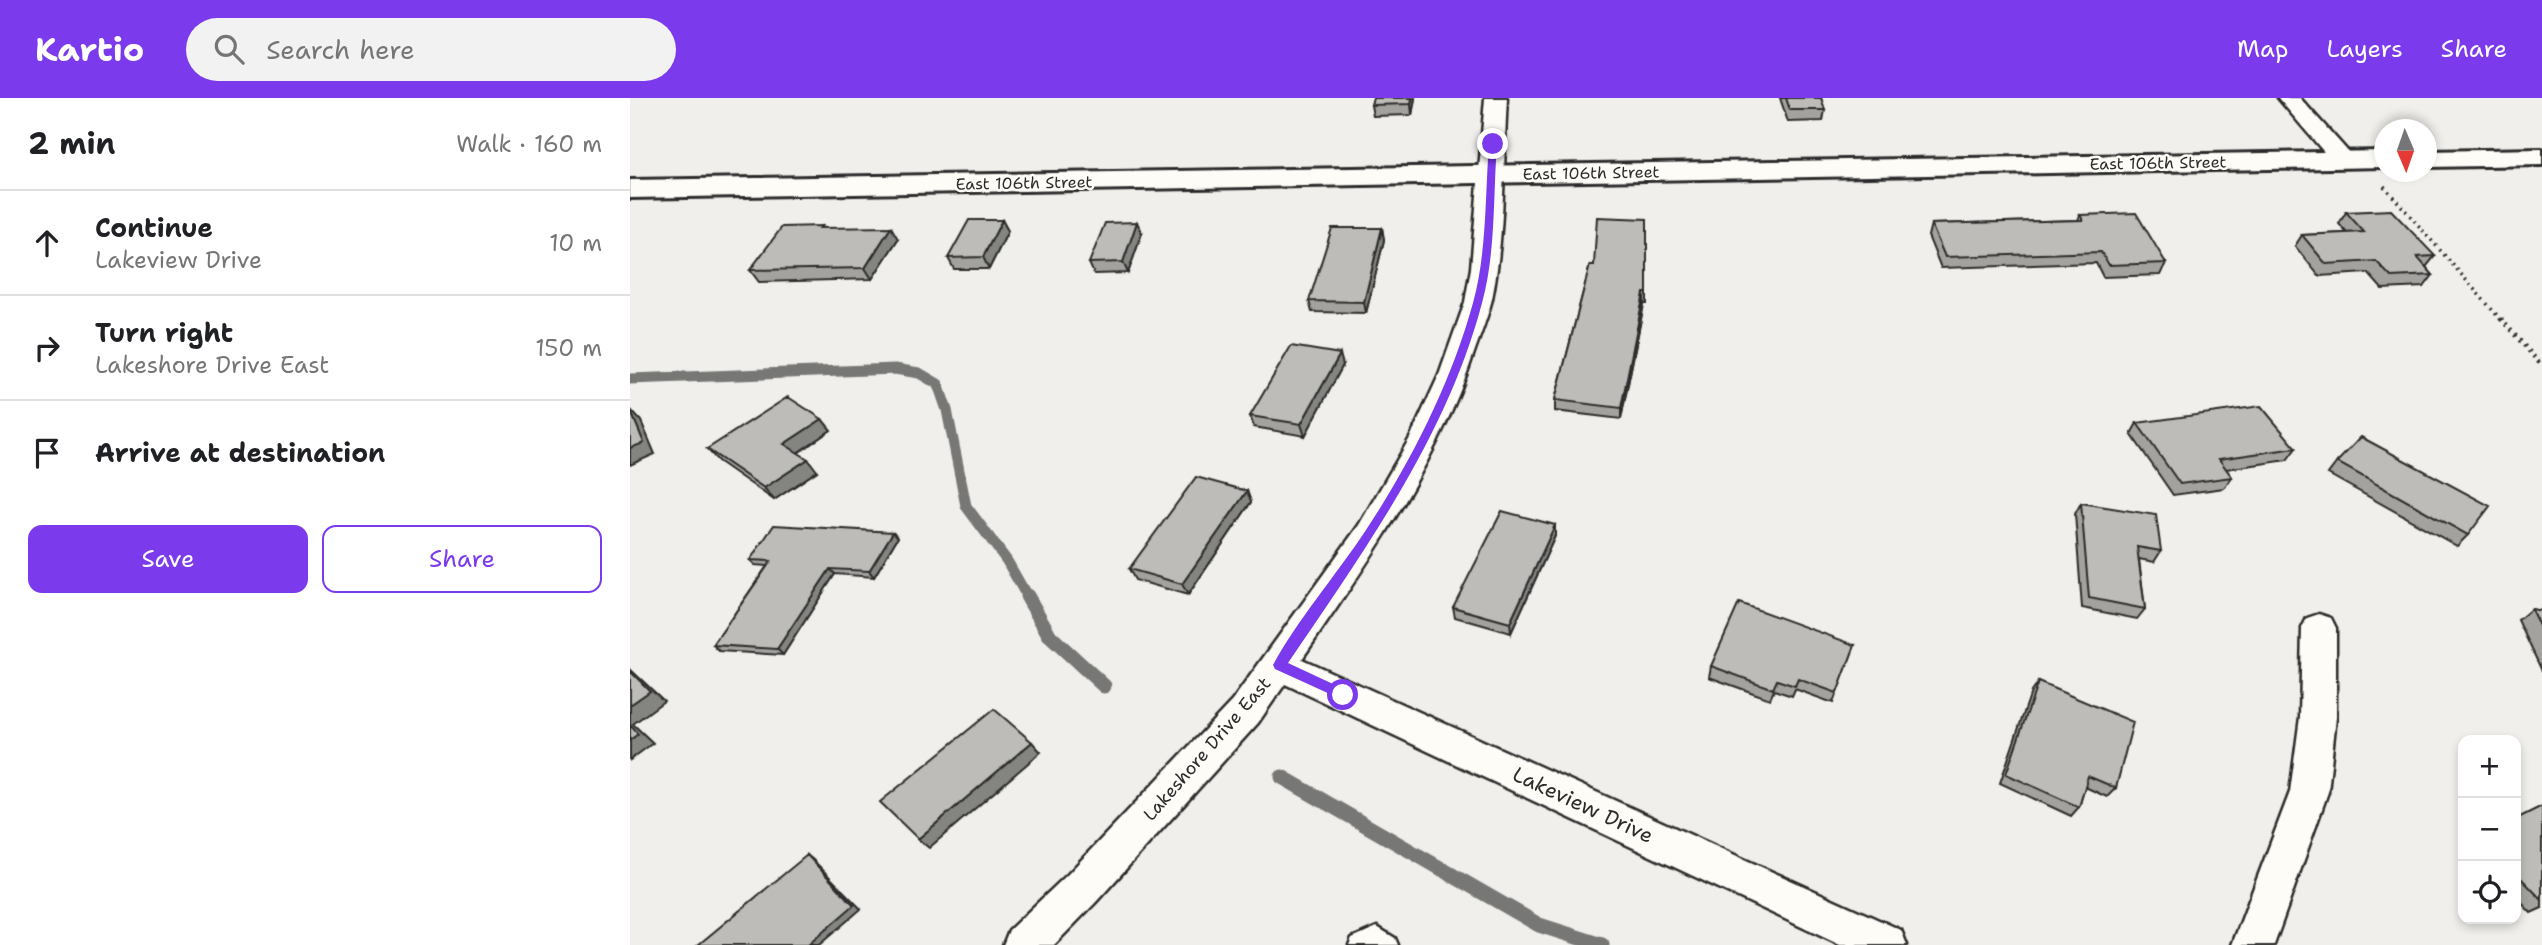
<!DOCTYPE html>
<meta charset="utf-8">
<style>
:root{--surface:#fff;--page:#f2f2f2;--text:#202124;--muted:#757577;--line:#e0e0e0;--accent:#7c3aed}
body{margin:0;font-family:"Shantell Sans",sans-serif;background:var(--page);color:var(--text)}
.controls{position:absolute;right:21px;bottom:21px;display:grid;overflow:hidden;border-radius:14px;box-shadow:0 4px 10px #0003}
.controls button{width:63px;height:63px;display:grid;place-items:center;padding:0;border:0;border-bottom:2px solid var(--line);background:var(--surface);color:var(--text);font:35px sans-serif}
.compass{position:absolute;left:1744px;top:21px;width:63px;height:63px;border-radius:50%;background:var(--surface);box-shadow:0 4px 10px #0003;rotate:178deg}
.stop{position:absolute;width:21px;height:21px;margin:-16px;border:5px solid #7c3aed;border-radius:50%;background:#fff}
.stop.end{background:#7c3aed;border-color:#fff;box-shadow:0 2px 7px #0008}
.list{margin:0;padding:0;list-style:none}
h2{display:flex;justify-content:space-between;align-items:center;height:91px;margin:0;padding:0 28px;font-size:30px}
h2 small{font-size:23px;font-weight:400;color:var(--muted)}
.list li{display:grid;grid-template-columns:46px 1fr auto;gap:21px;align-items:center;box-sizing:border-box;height:105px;padding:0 28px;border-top:2px solid var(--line)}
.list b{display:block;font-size:26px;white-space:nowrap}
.list p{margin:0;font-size:23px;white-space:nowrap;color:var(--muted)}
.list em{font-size:23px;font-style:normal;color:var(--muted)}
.actions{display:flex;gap:14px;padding:21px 28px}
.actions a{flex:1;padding:16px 0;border:2px solid var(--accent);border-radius:14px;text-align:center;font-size:24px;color:var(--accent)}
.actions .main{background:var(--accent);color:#fff}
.icon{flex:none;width:38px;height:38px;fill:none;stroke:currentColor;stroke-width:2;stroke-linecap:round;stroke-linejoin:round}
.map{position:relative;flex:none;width:1912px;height:847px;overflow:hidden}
header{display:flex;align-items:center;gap:42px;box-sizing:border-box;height:98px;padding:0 35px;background:var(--accent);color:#fff}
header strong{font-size:33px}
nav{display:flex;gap:38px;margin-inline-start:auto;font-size:24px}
.search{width:490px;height:63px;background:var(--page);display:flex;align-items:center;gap:18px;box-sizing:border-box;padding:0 24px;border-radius:38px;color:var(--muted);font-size:26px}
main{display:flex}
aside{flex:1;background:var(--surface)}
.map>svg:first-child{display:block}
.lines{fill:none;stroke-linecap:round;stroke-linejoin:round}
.stream-far1{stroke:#777775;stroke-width:11}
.stream{stroke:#777775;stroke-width:15}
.lane-casing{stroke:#2b2b2b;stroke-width:5}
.street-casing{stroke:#2b2b2b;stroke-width:5}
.secondary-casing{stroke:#2b2b2b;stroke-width:6}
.path-far1{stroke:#2b2b2b;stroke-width:3.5;stroke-dasharray:2 4.5;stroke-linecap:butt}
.path{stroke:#2b2b2b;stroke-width:4.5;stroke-dasharray:2 5;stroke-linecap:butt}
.lane{fill:#fdfcf7;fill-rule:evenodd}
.street{fill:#fdfcf7;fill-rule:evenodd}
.secondary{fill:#fdfcf7;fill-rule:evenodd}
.wall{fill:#a3a29e;stroke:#2b2b2b;stroke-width:2}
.shaded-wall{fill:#848481;stroke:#2b2b2b;stroke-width:2}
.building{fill:#bdbcb8;stroke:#2b2b2b;stroke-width:2}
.route{fill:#7c3aed}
.labels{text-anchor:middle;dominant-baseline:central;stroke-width:5;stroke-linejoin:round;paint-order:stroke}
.far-street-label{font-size:16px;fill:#2b2b2b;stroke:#fdfcf7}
.street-label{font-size:18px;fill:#2b2b2b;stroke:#fdfcf7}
.near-street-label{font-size:21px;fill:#2b2b2b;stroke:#fdfcf7}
</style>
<header>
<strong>Kartio</strong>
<div class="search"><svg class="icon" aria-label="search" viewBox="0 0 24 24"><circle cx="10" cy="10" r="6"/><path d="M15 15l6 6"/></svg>Search here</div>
<nav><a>Map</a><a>Layers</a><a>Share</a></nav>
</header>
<main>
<aside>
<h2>2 min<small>Walk · 160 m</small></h2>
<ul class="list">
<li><svg class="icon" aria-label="ahead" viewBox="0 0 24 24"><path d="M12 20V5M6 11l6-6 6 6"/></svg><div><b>Continue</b><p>Lakeview Drive</p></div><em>10 m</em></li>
<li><svg class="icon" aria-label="right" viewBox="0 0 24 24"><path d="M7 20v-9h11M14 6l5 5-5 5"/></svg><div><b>Turn right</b><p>Lakeshore Drive East</p></div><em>150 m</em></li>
<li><svg class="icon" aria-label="arrive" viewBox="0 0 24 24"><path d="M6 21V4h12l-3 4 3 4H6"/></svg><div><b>Arrive at destination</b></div></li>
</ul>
<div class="actions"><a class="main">Save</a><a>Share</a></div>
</aside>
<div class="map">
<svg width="1912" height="847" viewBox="0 0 1912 847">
<rect width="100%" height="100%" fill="#f0efeb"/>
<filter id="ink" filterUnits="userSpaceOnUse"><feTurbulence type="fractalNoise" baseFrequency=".0143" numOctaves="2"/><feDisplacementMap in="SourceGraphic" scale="14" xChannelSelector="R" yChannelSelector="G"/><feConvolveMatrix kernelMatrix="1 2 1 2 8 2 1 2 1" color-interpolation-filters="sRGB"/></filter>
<g filter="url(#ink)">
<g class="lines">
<path class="stream-far1" d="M0,281L265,271L289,275L308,286L317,312L336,408L377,463L398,500"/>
<path class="stream" d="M397,498L420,538L474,588
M652,679L909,827L972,847"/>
<defs>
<path id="lane" d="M747,829L765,840L768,847H719L722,840Z"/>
<path id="street" d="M855,0H877C873,66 875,136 862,201C858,218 851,235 845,252C808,365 739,463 672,561L1271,832L1277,847H1210L655,586L628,625L466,804L424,847H373L379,832L438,776L602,603L729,427L780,340L809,277L835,204L841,170Z
M1648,0H1670L1721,57L1724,62L1721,67H1705Z
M1689,516L1701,520L1706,530V619L1698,694L1644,847H1602L1660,694L1670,619L1672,530L1677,520Z"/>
<path id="secondary" d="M1912,51V67L1797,69V53Z
M1755,53V69L0,100V82Z"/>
</defs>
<use href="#lane" class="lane-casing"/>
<use href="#street" class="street-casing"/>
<use href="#secondary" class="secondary-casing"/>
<path class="path-far1" d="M1754,88L1872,223"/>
<path class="path" d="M1871,221L1912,268"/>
<use href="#lane" class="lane"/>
<use href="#street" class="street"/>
<use href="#secondary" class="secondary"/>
</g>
<path class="wall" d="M743,0H785L782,17L743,18L741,7Z
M1150,0H1191L1195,12L1193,23L1158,24Z
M1716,114L1805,158L1796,169L1803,177L1794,189L1752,191L1738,175L1689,178L1665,148L1672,137L1717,135L1709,126Z
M1450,117L1536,165L1530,177L1473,179L1466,165L1311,170L1298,138L1301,126L1448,122Z
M372,122L378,133L359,171H324L318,160Z
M192,128L193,130L268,141L242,181L129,184L120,172Z
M752,130L754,142L736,215L682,214L679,203Z
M512,135L498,175L464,176L459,165Z
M960,167L1017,195V206H1014L991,321L925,313V302Z
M713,267L675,338L624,329L620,318Z
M1507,325L1666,350L1657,362L1596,371L1602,379L1594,390L1543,397L1501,336Z
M201,332L168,355L187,373L144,402L88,363L77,351Z
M1707,364L1838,437L1827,448L1698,376Z
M617,393L621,404L558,497L505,482L499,471Z
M1451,405L1531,453L1524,464L1509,461L1515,511L1507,521L1452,510L1445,416Z
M925,427V438L881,535L825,519L823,509Z
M263,434L268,439L244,479L205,476L153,557L89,553L83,547L137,468L125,467L120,462Z
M1901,511L1912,513V573L1888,522Z
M1225,547L1203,605L1165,591L1162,598L1144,592L1140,601L1079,579L1081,568Z
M1408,584L1486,690L1477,699L1455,689L1449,709L1441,718L1370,685L1401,594Z
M1912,708V810L1901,815L1886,799V721Z"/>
<path class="shaded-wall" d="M782,0H785L782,17L781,6Z
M372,122L378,133L359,171L353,159Z
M507,124L512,135L498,175L493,164Z
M261,129L268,141L242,181L235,170Z
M752,130L754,142L736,215L734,204Z
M1014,195V206L991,321V310Z
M710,256L713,267L675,338L671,326Z
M0,311L11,323L25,356L0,367Z
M192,321L201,332L164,357L154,346Z
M178,361L187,373L144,402L134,390Z
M617,393L621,404L558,497L552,486Z
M925,427V438L881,535L880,525Z
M263,434L268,439L244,479L239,473Z
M200,471L205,476L153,557L147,551Z
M0,571L34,603L3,626L23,645L0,662Z
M402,644L411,654L299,750L288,741Z
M177,757L183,762L231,811L189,847H178Z"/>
<path class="building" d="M743,0H782L781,6L741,7Z
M1156,0H1191L1195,12H1160Z
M1761,112L1805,158L1787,159L1803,177L1761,179L1746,163L1696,166L1672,137L1734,134L1716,114Z
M1506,115L1536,165L1479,167L1471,154L1315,159L1301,126L1453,122L1450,117Z
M967,119L1017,121V195H1014L991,310L925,302L960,167H964Z
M339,122H372L353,159L318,160Z
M507,124L493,164L459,165L475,125Z
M192,128L190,130L261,129L235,170L120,172L152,129Z
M702,130H752L734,204L679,203Z
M661,248L710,256L671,326L620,318Z
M158,299L192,321L154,346L178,361L134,390L77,351Z
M1631,308L1666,350L1589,361L1602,379L1550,386L1507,325Z
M0,311L14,345L0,350Z
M1731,339L1860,408L1838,437L1707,364Z
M566,379L617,393L552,486L499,471Z
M1451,405L1526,417L1531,453L1507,449L1515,511L1459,500Z
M872,413L925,427L880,525L823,509Z
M144,427L263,434L239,473L200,471L147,551L83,547L141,463L120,462Z
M1109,505L1225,547L1207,595L1168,581L1165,588L1147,582L1143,591L1081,568Z
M1901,511L1912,513V534Z
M0,573L20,593L0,607Z
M1408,584L1503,624L1486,690L1458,678L1449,709L1376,676Z
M364,611L402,644L288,741L250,704Z
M0,627L8,636L0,642Z
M1912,708V802L1886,775V721Z
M177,757L224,807L178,847H68Z"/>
</g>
<path class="route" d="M863,43L867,46C863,98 866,154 852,205C817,338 734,453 658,565L718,593V601L713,602L645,571L643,567C666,524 706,477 734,435C780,366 821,285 843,205C857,154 855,98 859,46Z"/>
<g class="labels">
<g class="far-street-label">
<text transform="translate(1528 65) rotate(-1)">East 106th Street</text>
<text transform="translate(961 75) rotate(-1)">East 106th Street</text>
<text transform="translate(394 85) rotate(-1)">East 106th Street</text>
</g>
<g class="street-label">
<text transform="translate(577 651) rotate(-49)">Lakeshore Drive East</text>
</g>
<g class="near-street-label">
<text transform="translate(953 707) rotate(25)">Lakeview Drive</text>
</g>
</g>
</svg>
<div class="controls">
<button>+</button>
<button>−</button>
<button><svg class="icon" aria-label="locate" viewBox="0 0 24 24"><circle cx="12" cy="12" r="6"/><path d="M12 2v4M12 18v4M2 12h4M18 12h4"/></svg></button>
</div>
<svg class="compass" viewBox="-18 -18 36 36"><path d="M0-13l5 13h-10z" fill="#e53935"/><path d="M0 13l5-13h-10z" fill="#757577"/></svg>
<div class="stop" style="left:713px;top:597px"></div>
<div class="stop end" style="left:863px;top:46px"></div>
</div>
</main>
